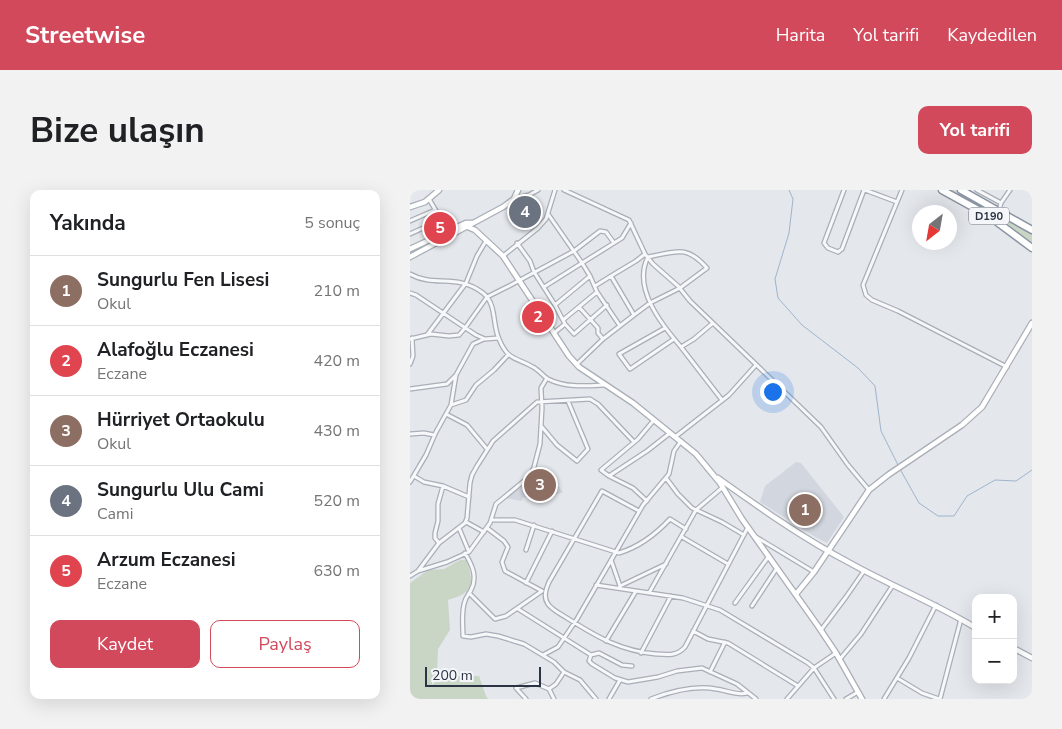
<!DOCTYPE html>
<html lang="tr">
<meta charset="utf-8">
<style>
:root{--surface:#fff;--page:#f2f2f2;--text:#202124;--muted:#757577;--line:#e0e0e0;--accent:#d1495b}
body{margin:0;font-family:"Nunito Sans",sans-serif;background:var(--page);color:var(--text)}
.controls{position:absolute;right:15px;bottom:15px;display:grid;overflow:hidden;border-radius:10px;box-shadow:0 5px 20px #0002}
.controls button{width:45px;height:45px;display:grid;place-items:center;padding:0;border:0;border-bottom:1px solid var(--line);background:var(--surface);color:var(--text);font:25px sans-serif}
.compass{position:absolute;left:502px;top:15px;width:45px;height:45px;border-radius:50%;background:var(--surface);box-shadow:0 5px 20px #0002;rotate:211deg}
.scale{position:absolute;left:15px;bottom:12px;width:116px;box-sizing:border-box;padding-left:5px;border:2px solid #2b3445;border-top:0;font-size:14px;line-height:18px;white-space:nowrap;color:#2b3445;-webkit-text-stroke:4px #f4f6f9;paint-order:stroke}
.you{position:absolute;left:362px;top:201px;width:18px;height:18px;margin:-12px;border:4px solid #fff;border-radius:50%;background:#1a73e8;box-shadow:0 0 0 8px #1a73e833}
.badge{display:grid;place-items:center;width:32px;height:32px;border-radius:50%;background:var(--accent);color:#fff;font-size:16px;font-weight:700}
.pin{position:absolute;translate:-50% -50%;border:2px solid #fff;box-shadow:0 1px 5px #0006}
.list{margin:0;padding:0;list-style:none}
h2{display:flex;justify-content:space-between;align-items:center;height:65px;margin:0;padding:0 20px;font-size:21px}
h2 small{font-size:16px;font-weight:400;color:var(--muted)}
.list li{display:grid;grid-template-columns:32px 1fr auto;gap:15px;align-items:center;box-sizing:border-box;height:70px;padding:0 20px;border-top:1px solid var(--line)}
.list b{display:block;font-size:19px;white-space:nowrap}
.list p{margin:0;font-size:16px;white-space:nowrap;color:var(--muted)}
.list em{font-size:16px;font-style:normal;color:var(--muted)}
.actions{display:flex;gap:10px;padding:15px 20px}
.actions a{flex:1;padding:11px 0;border:1px solid var(--accent);border-radius:10px;text-align:center;font-size:18px;color:var(--accent)}
.actions .main{background:var(--accent);color:#fff}
.map{position:relative;flex:none;width:622px;height:509px;overflow:hidden;border-radius:10px}
header{display:flex;align-items:center;gap:30px;box-sizing:border-box;height:70px;padding:0 25px;background:var(--accent);color:#fff}
header strong{font-size:24px}
nav{display:flex;gap:28px;margin-inline-start:auto;font-size:18px}
.intro{display:flex;align-items:center;justify-content:space-between;box-sizing:border-box;height:120px;padding:0 30px}
h1{margin:0;font-size:35px}
.button{padding:12px 22px;border-radius:10px;background:var(--accent);color:#fff;font-size:18px;font-weight:700}
main{display:flex;gap:30px;padding:0 30px}
aside{flex:1;background:var(--surface);border-radius:10px;box-shadow:0 5px 20px #0002}
.map>svg:first-child{display:block}
.built{fill:#d2d6de}
.green{fill:#c9d6c5}
.lines{fill:none;stroke-linecap:round;stroke-linejoin:round}
.stream{stroke:#9fb4cc;stroke-width:1}
.street-casing{stroke:#a9aeb7;stroke-width:5.5}
.secondary-casing{stroke:#a9aeb7;stroke-width:7}
.highway-casing{stroke:#8b94a3;stroke-width:9}
.street{stroke:#f7f8fa;stroke-width:3}
.secondary{stroke:#fff;stroke-width:4.5}
.highway{stroke:#fff;stroke-width:6}
.labels{text-anchor:middle;dominant-baseline:central;stroke-width:4;stroke-linejoin:round;paint-order:stroke}
.shield{fill:#f4f6f9;stroke:#676e7b;stroke-width:1}
.shield-label{font-size:11px;font-weight:bold;fill:#2b3445}
</style>
<header>
<strong>Streetwise</strong>
<nav><a>Harita</a><a>Yol tarifi</a><a>Kaydedilen</a></nav>
</header>
<div class="intro"><h1>Bize ulaşın</h1><a class="button">Yol tarifi</a></div>
<main>
<aside>
<h2>Yakında<small>5 sonuç</small></h2>
<ul class="list">
<li><span class="badge" style="background:#8d6e63">1</span><div><b>Sungurlu Fen Lisesi</b><p>Okul</p></div><em>210 m</em></li>
<li><span class="badge" style="background:#e0444e">2</span><div><b>Alafoğlu Eczanesi</b><p>Eczane</p></div><em>420 m</em></li>
<li><span class="badge" style="background:#8d6e63">3</span><div><b>Hürriyet Ortaokulu</b><p>Okul</p></div><em>430 m</em></li>
<li><span class="badge" style="background:#6b7280">4</span><div><b>Sungurlu Ulu Cami</b><p>Cami</p></div><em>520 m</em></li>
<li><span class="badge" style="background:#e0444e">5</span><div><b>Arzum Eczanesi</b><p>Eczane</p></div><em>630 m</em></li>
</ul>
<div class="actions"><a class="main">Kaydet</a><a>Paylaş</a></div>
</aside>
<div class="map">
<svg width="622" height="509" viewBox="0 0 622 509">
<rect width="100%" height="100%" fill="#e4e7ec"/>
<path class="built" d="M386,272L391,273L434,327L417,353L402,345L350,312L355,296Z
M132,283L142,288L153,302L134,309L114,307L111,311L95,308Z"/>
<path class="green" d="M537,0H544L622,44V53L578,23Z
M50,370H56C65,395 64,402 38,410L40,440L28,459L27,486H69L76,506L78,509H0V393L18,380L34,379Z"/>
<g class="lines">
<path class="stream" d="M379,0L383,9L379,43L365,89L368,108L392,135L448,178L465,196L471,241L488,275
M490,279L509,313L528,326H544L557,306L585,290L606,291L622,280"/>
<defs>
<path id="street" d="M154,0L219,30L235,64L243,74L268,96L280,111L411,237L438,275L459,300
M434,0L414,53L418,58L428,62L432,59L454,0
M455,0L487,12
M492,0L453,95L456,105L462,110L488,121L597,177
M567,0L591,13
M19,9L38,41
M104,9L119,5L128,0
M589,21L591,13L600,0
M0,31L25,20
M0,44L31,30
M107,53L120,71L124,82L145,115L155,134L164,144L197,115
M93,66L128,38L136,29L145,0
M0,84C25,98 47,83 73,103C87,114 82,134 89,149C98,171 106,167 123,177C129,180 133,186 138,189C156,198 176,196 195,195
M180,86L187,102L210,136
M201,86L226,71L235,64
M185,96L201,86L224,125
M134,97L172,73L138,24
M0,103L6,105L66,145L75,149L88,148
M145,115L180,86L172,73L212,48L221,33
M169,117L188,138V143L193,149
M153,130L187,102
M255,138L209,164L220,179L264,149
M144,143L155,134
M17,145L56,93L67,66L76,51
M0,149L21,144L39,146L49,145L55,138L77,107L99,96L164,61L190,41L196,42L204,53
M271,157L312,210
M0,174L3,166L2,148
M167,174L193,149L224,125L240,113L270,98L297,78C276,54 266,62 238,67C222,98 252,135 271,157L284,149L303,133
M0,199L37,194L46,185L63,154L74,149
M41,215L56,210L66,195L84,180L98,165
M36,224L57,235L77,259
M132,237L147,255L167,271L178,259L158,211
M0,244L14,243L24,245
M265,247L319,205L346,175
M4,286L14,292L33,296L59,307
M199,286L237,261L260,243
M256,288L268,304L282,318L312,332L334,345
M0,292L16,265L26,242L41,215L46,185
M237,311L223,298L199,286L191,280L228,249L244,230
M229,321L192,301L139,392C136,399 133,407 138,414C142,420 151,424 157,428C187,447 211,461 246,464C258,465 267,466 275,457L338,337
M81,330H105L209,363C229,357 246,344 260,329L276,339
M56,332L74,342
M49,338L59,362
M77,338L94,351L98,357L92,372L95,381L132,401
M272,347L318,374
M346,347L404,382
M29,353L25,348V343L28,331V314L33,296
M116,360L124,335
M55,363C62,375 68,387 61,400C59,404 56,407 55,411C51,421 53,435 53,446L61,447L76,444L88,446L114,454L144,472L154,482L170,490L186,509
M201,370L210,396
M8,381L29,353L55,333L57,328L60,293L62,285L67,276L83,251L127,212L180,209L188,214L224,252
M0,386L8,381L37,372L59,362L80,333L86,314L120,286L124,277L130,254L132,218L131,198L137,188
M116,393L142,341
M186,395L273,408L310,420L398,473L404,478L424,509
M209,398L210,396L256,374
M59,403L85,429L96,426L132,401
M239,403L286,320L313,297
M325,413L359,366
M342,416L367,378
M108,419L181,465
M411,440L436,407L454,381
M283,441L298,449L318,453L388,496
M196,451L226,401
M231,463L261,406
M133,465L148,457L167,429L233,315L259,284L264,261L271,251
M181,465L179,471L182,474L205,488L218,492L248,487L267,481L292,478L327,494L346,509
M181,465L189,463L212,475L222,476
M430,469L451,444L483,395
M300,482L315,452
M487,488L512,503L529,509
M139,499L146,494L154,482
M116,509L106,498L125,493L139,499L144,509
M199,509L210,490
M241,509C262,501 284,495 306,499C316,500 327,506 337,503
M377,509L404,478L426,463
M436,509L448,502
M474,509L499,468L526,415
M530,509L551,429"/>
<path id="secondary" d="M0,17L15,12L29,0
M58,37L65,40L93,66L159,166L169,177L223,213L286,264L310,293L332,329L408,436L426,463L452,509
M0,59L56,33H62
M0,67L93,17L104,9L108,0
M308,288C350,318 394,349 440,373C481,396 525,413 566,438
M386,404L404,382L459,300L478,285L552,235L572,217L622,133
M603,458L622,468"/>
<path id="highway" d="M532,0L579,26L622,58
M551,0L622,40"/>
</defs>
<use href="#street" class="street-casing"/>
<use href="#secondary" class="secondary-casing"/>
<use href="#highway" class="highway-casing"/>
<use href="#street" class="street"/>
<use href="#secondary" class="secondary"/>
<use href="#highway" class="highway"/>
</g>
<g class="labels">
<rect class="shield" x="559" y="17.5" width="40" height="17" rx="4"/>
<g class="shield-label">
<text x="579" y="26">D190</text>
</g>
</g>
</svg>
<div class="controls">
<button>+</button>
<button>−</button>
</div>
<svg class="compass" viewBox="-18 -18 36 36"><path d="M0-13l5 13h-10z" fill="#e53935"/><path d="M0 13l5-13h-10z" fill="#757577"/></svg>
<div class="scale">200 m</div>
<div class="you"></div>
<div class="pin badge" style="left:395px;top:320px;background:#8d6e63">1</div>
<div class="pin badge" style="left:128px;top:127px;background:#e0444e">2</div>
<div class="pin badge" style="left:130px;top:295px;background:#8d6e63">3</div>
<div class="pin badge" style="left:115px;top:22px;background:#6b7280">4</div>
<div class="pin badge" style="left:30px;top:38px;background:#e0444e">5</div>
</div>
</main>
